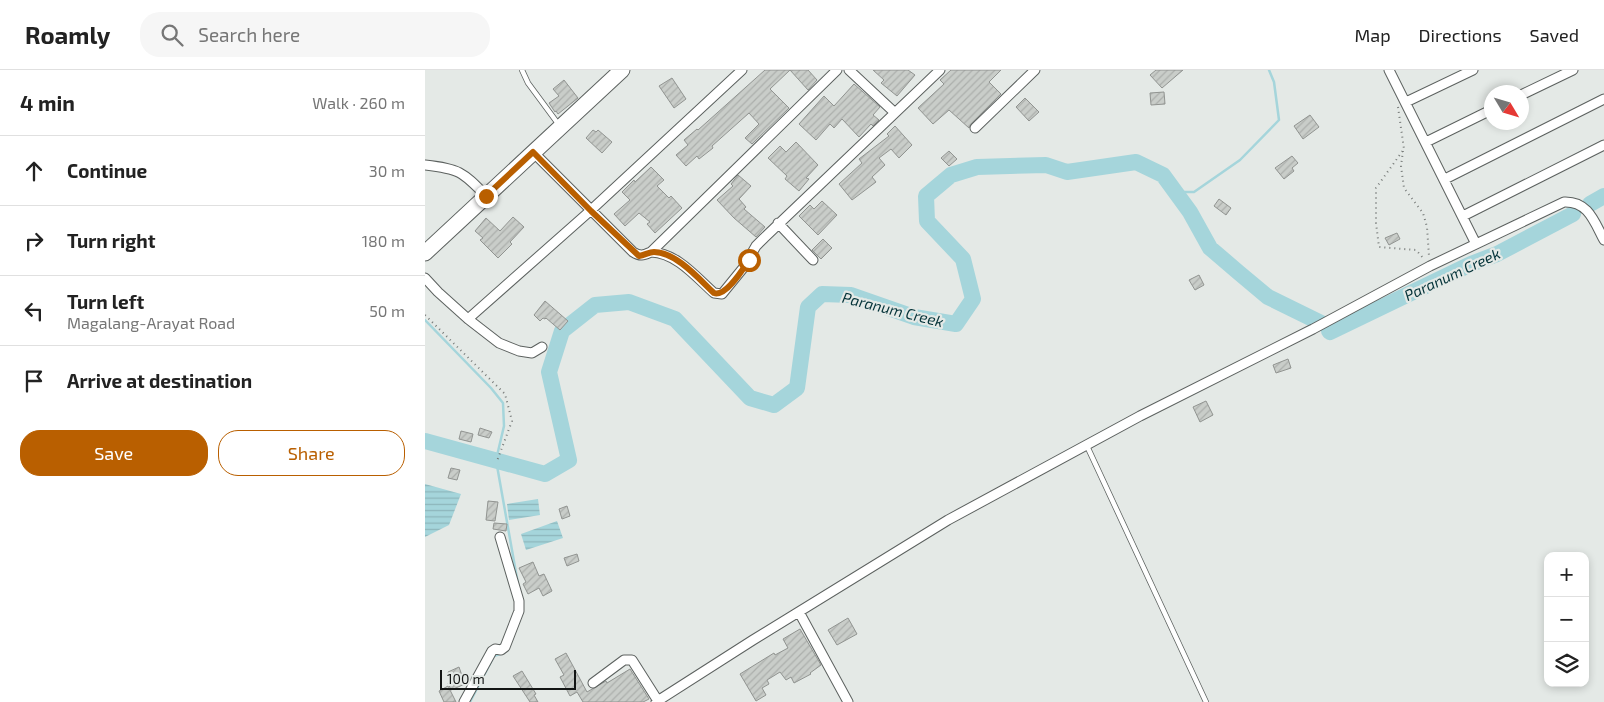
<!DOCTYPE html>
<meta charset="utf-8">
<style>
:root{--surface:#fff;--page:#f6f6f6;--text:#222;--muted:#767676;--line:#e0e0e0;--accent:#b95f00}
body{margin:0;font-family:"Exo 2",sans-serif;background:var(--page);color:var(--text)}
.controls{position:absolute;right:15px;bottom:15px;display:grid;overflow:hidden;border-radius:10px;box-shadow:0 2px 8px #0003}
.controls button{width:45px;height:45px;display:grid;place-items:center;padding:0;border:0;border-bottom:1px solid var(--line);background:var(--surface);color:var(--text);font:25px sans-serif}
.compass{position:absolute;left:1059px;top:15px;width:45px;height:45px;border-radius:50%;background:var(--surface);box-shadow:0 2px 8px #0003;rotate:128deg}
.scale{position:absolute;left:15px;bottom:12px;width:136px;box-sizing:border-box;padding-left:5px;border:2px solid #131514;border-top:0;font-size:14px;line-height:18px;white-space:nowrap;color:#131514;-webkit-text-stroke:4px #e4e9e6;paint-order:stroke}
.stop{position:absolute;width:15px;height:15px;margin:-11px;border:4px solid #b95f00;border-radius:50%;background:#fff}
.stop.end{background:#b95f00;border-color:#fff;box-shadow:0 1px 5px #0008}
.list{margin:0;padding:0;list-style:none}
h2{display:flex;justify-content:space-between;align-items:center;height:65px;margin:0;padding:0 20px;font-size:21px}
h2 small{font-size:16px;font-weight:400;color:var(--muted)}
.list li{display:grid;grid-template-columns:32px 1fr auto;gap:15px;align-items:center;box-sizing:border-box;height:70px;padding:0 20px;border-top:1px solid var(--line)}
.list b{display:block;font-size:19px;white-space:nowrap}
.list p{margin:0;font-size:16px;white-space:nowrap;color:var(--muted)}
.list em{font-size:16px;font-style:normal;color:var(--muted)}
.actions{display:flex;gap:10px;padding:15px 20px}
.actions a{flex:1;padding:11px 0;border:1px solid var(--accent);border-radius:20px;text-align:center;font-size:18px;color:var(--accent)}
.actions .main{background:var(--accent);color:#fff}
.icon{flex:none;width:28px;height:28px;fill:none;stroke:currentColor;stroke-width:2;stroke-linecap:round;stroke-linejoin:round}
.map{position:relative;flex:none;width:1179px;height:632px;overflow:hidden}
header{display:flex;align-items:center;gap:30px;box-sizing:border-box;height:70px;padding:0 25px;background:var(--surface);border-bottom:1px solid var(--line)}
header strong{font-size:24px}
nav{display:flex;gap:28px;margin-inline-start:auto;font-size:18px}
.search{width:350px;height:45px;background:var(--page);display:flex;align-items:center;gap:12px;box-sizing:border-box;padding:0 18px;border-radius:20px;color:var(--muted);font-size:19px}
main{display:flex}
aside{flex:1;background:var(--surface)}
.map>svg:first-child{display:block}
.water{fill:url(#water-rules)}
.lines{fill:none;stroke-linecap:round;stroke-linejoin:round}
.stream{stroke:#a5d5db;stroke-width:2.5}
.river{stroke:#a5d5db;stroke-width:16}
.building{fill:url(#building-hatch);stroke:#919491}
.service-casing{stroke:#5c615f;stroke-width:6}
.minor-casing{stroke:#5c615f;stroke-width:11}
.primary-casing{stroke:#5c615f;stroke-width:17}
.path{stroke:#767a78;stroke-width:2;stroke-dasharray:1 4;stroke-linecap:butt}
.service{stroke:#fff;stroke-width:4.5}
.minor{stroke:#fff;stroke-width:9}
.primary{stroke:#fff;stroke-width:15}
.route{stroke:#b95f00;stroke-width:6}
.labels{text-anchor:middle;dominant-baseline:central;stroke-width:4.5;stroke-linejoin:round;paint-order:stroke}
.water-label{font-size:15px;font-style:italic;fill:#043339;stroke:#e4e9e6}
</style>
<header>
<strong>Roamly</strong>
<div class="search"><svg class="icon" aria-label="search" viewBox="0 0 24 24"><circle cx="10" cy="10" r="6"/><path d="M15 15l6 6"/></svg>Search here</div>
<nav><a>Map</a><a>Directions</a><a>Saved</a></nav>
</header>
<main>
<aside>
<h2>4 min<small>Walk · 260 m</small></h2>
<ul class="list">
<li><svg class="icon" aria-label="ahead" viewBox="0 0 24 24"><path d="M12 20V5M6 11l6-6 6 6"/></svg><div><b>Continue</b></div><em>30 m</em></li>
<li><svg class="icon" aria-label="right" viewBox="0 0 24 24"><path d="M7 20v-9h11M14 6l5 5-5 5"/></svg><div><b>Turn right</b></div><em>180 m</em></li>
<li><svg class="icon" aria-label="left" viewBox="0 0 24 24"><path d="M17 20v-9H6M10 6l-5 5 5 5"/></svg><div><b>Turn left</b><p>Magalang-Arayat Road</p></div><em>50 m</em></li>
<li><svg class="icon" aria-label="arrive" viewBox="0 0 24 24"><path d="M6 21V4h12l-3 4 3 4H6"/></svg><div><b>Arrive at destination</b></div></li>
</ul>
<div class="actions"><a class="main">Save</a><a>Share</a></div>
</aside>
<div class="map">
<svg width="1179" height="632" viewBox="0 0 1179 632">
<defs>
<pattern id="water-rules" width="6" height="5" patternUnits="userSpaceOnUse" patternTransform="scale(1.25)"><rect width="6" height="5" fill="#a5d5db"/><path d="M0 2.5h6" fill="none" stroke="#8db6bb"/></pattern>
<pattern id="building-hatch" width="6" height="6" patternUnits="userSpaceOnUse" patternTransform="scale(1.25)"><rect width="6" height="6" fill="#c9cdc9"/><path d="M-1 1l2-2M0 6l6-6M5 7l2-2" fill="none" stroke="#acafac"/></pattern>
</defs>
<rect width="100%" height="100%" fill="#e4e9e6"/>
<path class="water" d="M0,414L36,424L24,455L0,467Z
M113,429L115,445L84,450L82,434Z
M132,451L138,468L101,480L96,464Z"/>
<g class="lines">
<path class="stream" d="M750,122H769L815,90L854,50L849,12L844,0
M0,250L66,318L78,333L79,356L71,390L93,514
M45,632L69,586L75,584"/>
<path class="river" d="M1165,134L1179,126
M904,261L905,262L1046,194L1072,184L1148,144
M0,371L120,404L144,390L124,302L137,261L170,235L204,232L250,249L325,328L349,335L372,318L383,237L397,224L426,225L489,247L531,254L548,229L538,189L502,151L501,126L526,105L552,97L621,95L642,102L711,92L738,105L765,142L785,178L813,202L843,227L896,253"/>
</g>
<path class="building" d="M340,0H383L392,10L383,20L365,0L345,19L364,38L327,74L320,68L334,54L324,43L287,76L288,78L274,89L272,86L261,96L251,85L263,75L259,70L272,59L273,60Z
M448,0H483L490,5L472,26L456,13L459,10Z
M526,0H576L564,12L576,24L546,54L544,58L524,40L508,54L493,38L519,14L515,10Z
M731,0H758L737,18L725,5Z
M247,8L261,29L249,38L234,16Z
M139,10L153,28L133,44L131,41L130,42L124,33L134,26L128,19Z
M429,14L455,37L448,45L454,50L448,56L446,54L434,67L417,49L409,58L405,54L391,70L374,54L399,26L409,36Z
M739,22L740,34L726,35L725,23Z
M600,28L614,42L604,51L591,37Z
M885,45L894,57L878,69L869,56Z
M470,56L487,75L474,88L466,79L454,88L460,95L447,107L451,112L427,130L414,114L437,93L434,89L464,66L462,64Z
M168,60L171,62L173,60L187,72L177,83L161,68Z
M371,72L393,95L381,108L384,109L374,121L360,109L362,106L343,88L355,76L361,82Z
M524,81L532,89L524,96L516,88Z
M867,86L873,93L867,98L869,101L859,109L850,98Z
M226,97L239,110L232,116L244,128L246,126L257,138L230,163L222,154L225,152L214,143L200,156L189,144L205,130L197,122L209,110L210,112Z
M313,105L326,116L314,129L321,137L319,139L340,157L331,167L309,148L292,130L308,116L306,114Z
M794,129L806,138L801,145L789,136Z
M397,131L412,145L393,165L374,146L385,135L389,139Z
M88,147L99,157L85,172L87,174L73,188L55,170L58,168L50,161L61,148L75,161Z
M972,163L975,169L964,175L960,168Z
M398,169L407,178L396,189L387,180Z
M774,205L779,215L770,220L764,210Z
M120,231L143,251L135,260L121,248L120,249L118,248L115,251L109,245Z
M863,289L866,298L851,303L848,295Z
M781,331L788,345L775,352L768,337Z
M55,358L67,362L64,368L53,365Z
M36,361L48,364L46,372L34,369Z
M26,398L35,400L32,410L23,408Z
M63,431L73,432L70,451L61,450Z
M142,436L145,446L137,449L134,439Z
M69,453L82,454L81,461L68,459Z
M152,484L154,491L142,496L139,488Z
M108,492L114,506L119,504L127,521L118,526L114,518L103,524L98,514L101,512L94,498Z
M423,548L432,564L412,575L403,560Z
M375,559L396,595L385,603L386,604L369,613L366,607L361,610L355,602L342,610L344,614L337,618L341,625L331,631L315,604L349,583L350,585L363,578L358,569Z
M141,583L162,622L181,611L182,613L205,599L224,629L218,632H158L152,622L145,626L135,607L139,605L130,589Z
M34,597L40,614L26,620L23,613L27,611L23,602Z
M97,601L111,624L109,625L113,632H105L88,606Z
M23,616L31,632H19L14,621Z"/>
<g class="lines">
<defs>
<path id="service" d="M97,0L103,13L134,55
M662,376L781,632"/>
<path id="minor" d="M424,0L469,42
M964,0L1051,174
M1096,25L1148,0
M981,32L1048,0
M550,58L610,0
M1001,72L1066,40
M108,82L208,182C216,187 219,185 226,182L412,0
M0,95C34,99 37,101 61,126
M1020,109L1179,29
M1038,146L1179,75
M353,153L388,190
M226,182C252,183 271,207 289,223L297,224L319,197L331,176L339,168L515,0
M0,208L13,222L43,249L74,273L94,281L107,283L117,277
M43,249L165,141L317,0
M374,542L423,632
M168,613L199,590H207L233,631
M39,632L67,581L70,579L76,580L80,577L94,541V531L75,467
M231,632L328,570L523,450L715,346L888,259L1005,196L1139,132C1163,131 1169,151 1179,170"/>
<path id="primary" d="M0,183L197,0"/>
</defs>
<use href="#service" class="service-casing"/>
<use href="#minor" class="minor-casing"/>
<use href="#primary" class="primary-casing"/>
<path class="path" d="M973,37L979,79L951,118V153L954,177L991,180L999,189
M978,81L976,96L979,118L998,143L1002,157L1004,186
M0,245L80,324L87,351L72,391"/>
<use href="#service" class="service"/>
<use href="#minor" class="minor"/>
<use href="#primary" class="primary"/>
</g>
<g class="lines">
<path class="route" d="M61,126L108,82L166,141L214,186C220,185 224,182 229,182C251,182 274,209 289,223C301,227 318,199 324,190"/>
</g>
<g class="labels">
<g class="water-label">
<text transform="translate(1027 204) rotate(-25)">Paranum Creek</text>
<text transform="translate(468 239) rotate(14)">Paranum Creek</text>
</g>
</g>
</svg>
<div class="controls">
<button>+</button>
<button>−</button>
<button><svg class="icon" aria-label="layers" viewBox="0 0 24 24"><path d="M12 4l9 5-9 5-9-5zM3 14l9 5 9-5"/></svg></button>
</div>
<svg class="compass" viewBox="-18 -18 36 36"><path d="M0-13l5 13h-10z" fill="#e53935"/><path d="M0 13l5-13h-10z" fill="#767676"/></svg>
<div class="scale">100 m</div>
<div class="stop" style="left:324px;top:190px"></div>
<div class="stop end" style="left:61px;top:126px"></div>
</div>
</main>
